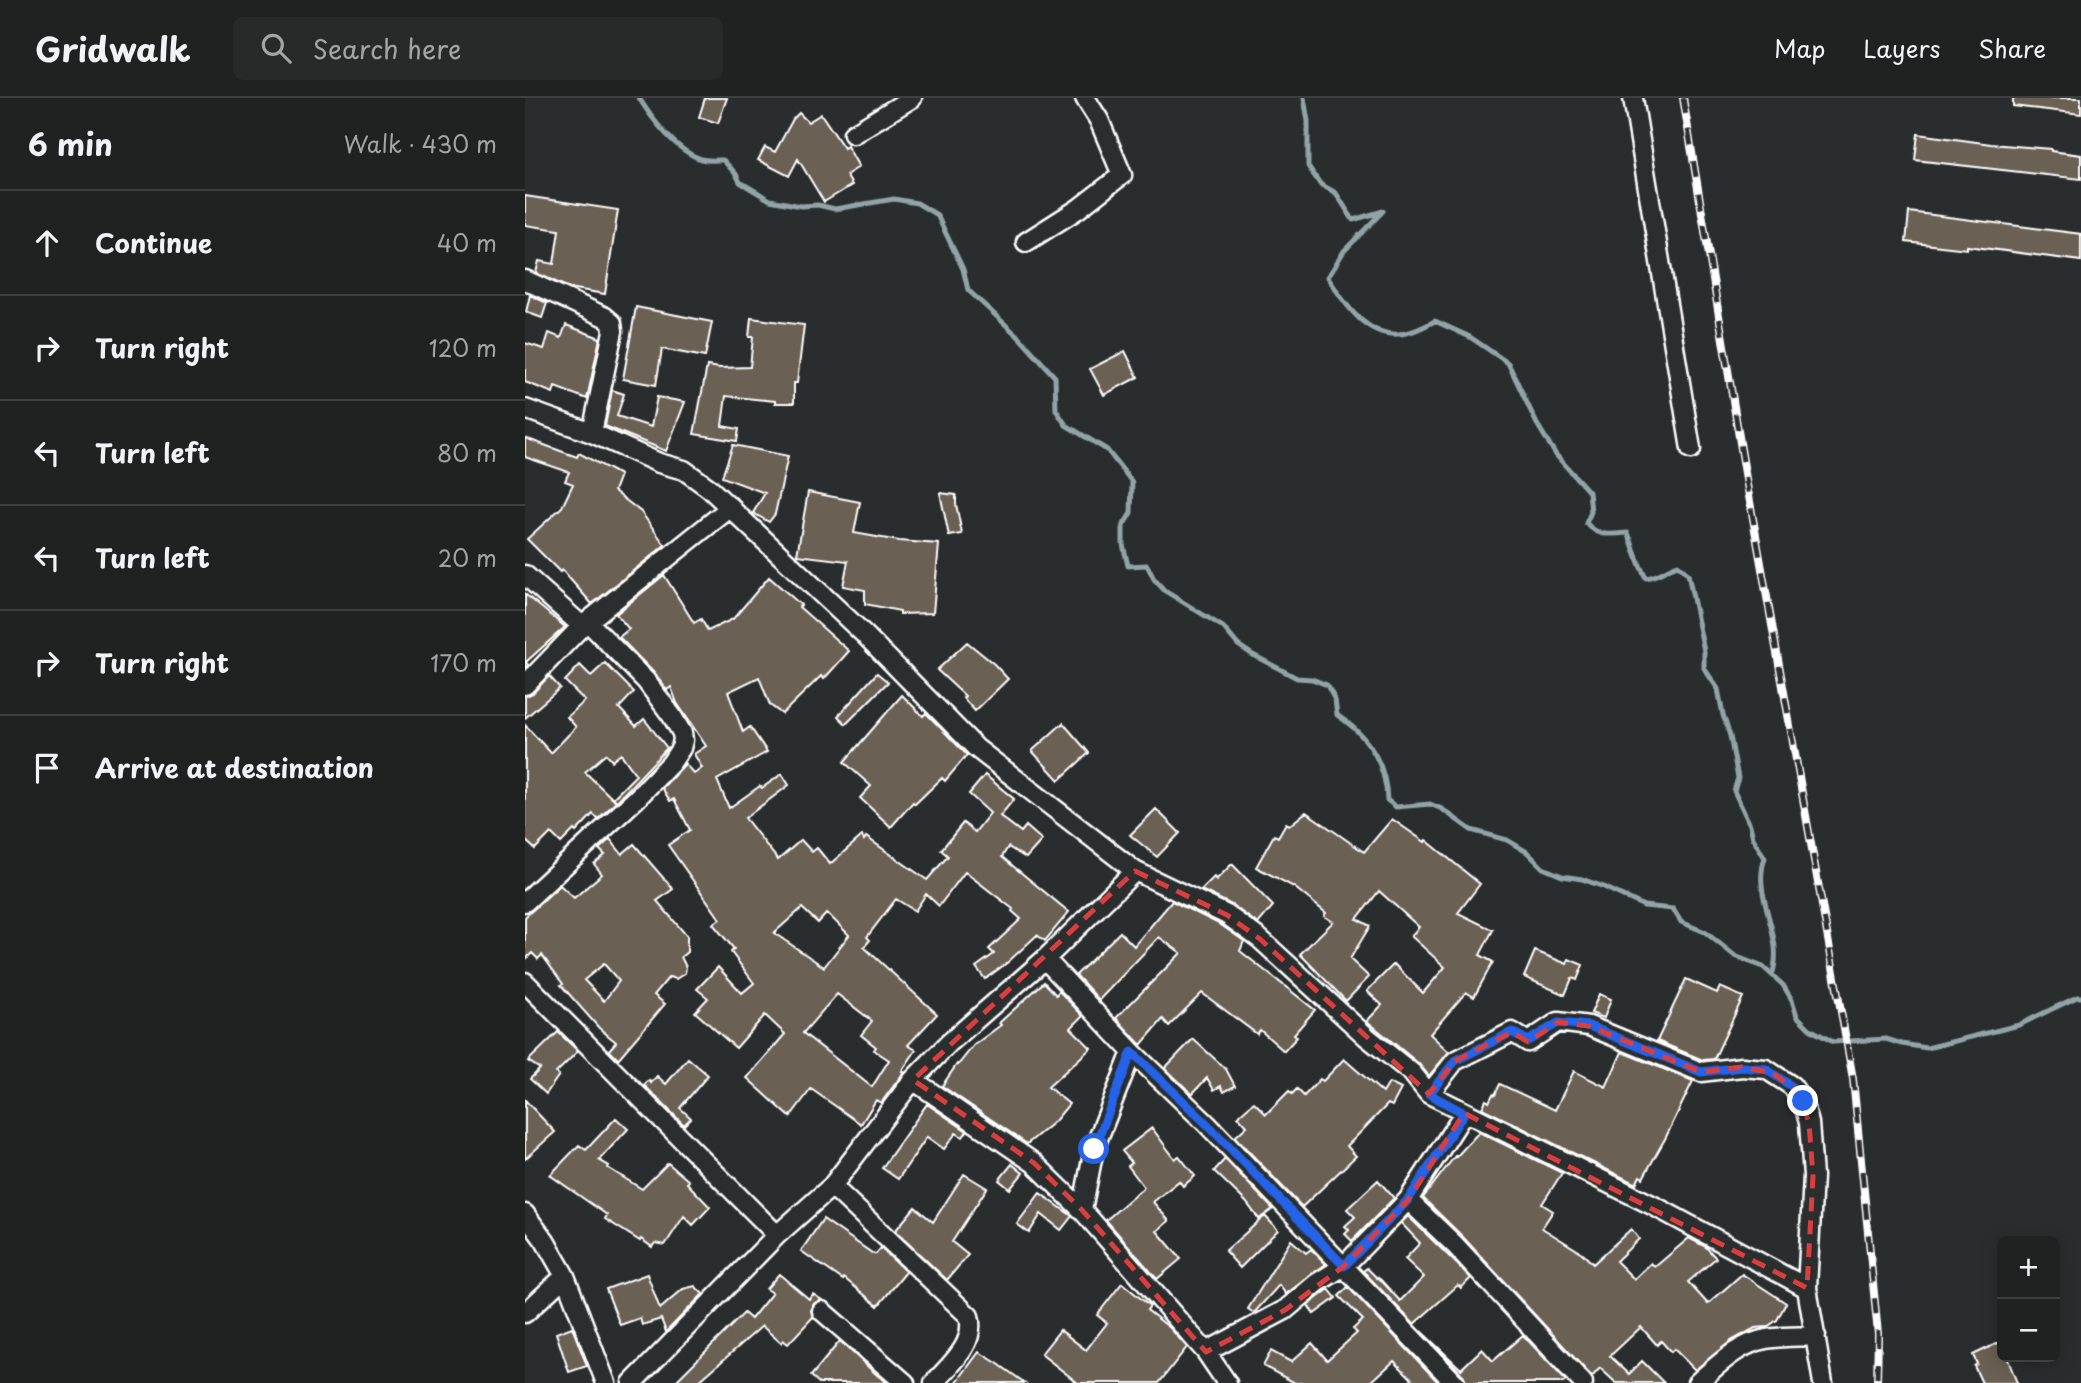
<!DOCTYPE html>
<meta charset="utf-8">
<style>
:root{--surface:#202222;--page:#282a2a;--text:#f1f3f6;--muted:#a2a4a5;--line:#3d3f40}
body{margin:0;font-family:"Playpen Sans",sans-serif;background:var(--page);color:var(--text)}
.controls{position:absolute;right:21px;bottom:21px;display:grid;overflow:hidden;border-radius:10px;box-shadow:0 4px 18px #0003}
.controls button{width:63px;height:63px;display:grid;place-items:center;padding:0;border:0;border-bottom:2px solid var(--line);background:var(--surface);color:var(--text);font:35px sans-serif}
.stop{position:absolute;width:21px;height:21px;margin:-16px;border:5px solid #2563eb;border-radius:50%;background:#fff}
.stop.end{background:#2563eb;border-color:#fff;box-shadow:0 2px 7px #0008}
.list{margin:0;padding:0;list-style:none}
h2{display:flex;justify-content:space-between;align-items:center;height:91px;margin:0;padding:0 28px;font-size:30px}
h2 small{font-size:23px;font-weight:400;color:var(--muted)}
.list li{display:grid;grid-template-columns:46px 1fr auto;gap:21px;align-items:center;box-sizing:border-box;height:105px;padding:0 28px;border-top:2px solid var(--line)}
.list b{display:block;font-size:26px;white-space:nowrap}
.list em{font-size:23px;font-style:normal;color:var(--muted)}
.icon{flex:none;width:38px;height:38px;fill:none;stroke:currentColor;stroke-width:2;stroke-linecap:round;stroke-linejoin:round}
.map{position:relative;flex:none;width:1556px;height:1285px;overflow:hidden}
header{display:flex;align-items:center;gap:42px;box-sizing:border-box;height:98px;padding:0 35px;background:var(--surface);border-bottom:2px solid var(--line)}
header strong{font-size:33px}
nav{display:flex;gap:38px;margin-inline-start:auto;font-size:24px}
.search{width:490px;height:63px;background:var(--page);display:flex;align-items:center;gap:18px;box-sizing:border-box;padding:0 24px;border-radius:10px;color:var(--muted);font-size:26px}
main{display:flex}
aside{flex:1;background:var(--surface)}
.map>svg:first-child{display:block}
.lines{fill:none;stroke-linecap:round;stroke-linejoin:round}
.stream{stroke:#91a4a6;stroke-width:5}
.building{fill:#6b6153;stroke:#fff;stroke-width:2;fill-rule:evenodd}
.street-casing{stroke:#fff;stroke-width:23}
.street{stroke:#2a2d2e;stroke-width:18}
.rail-casing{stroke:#fff;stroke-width:8}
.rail{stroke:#2a2d2e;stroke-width:5;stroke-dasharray:16;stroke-linecap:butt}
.route{stroke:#2563eb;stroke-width:9}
.marked{fill:none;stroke:#da3e3e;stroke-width:5;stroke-dasharray:14 9;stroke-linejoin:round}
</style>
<header>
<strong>Gridwalk</strong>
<div class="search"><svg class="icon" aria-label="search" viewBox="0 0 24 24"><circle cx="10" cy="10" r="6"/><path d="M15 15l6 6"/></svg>Search here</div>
<nav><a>Map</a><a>Layers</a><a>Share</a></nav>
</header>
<main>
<aside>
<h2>6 min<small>Walk · 430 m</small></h2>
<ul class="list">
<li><svg class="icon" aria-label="ahead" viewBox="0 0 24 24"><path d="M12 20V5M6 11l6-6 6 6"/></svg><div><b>Continue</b></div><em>40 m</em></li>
<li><svg class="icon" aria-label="right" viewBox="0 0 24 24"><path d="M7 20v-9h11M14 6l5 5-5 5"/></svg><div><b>Turn right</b></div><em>120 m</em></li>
<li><svg class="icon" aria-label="left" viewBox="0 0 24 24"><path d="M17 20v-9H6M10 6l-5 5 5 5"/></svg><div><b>Turn left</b></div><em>80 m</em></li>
<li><svg class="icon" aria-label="left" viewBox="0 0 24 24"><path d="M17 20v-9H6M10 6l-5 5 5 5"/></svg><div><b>Turn left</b></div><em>20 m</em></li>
<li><svg class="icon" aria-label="right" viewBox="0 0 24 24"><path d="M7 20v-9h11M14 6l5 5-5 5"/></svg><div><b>Turn right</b></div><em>170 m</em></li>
<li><svg class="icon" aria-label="arrive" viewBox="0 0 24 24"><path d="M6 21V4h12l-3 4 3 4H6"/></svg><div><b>Arrive at destination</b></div></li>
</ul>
</aside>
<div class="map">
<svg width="1556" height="1285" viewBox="0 0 1556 1285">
<rect width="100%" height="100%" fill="#2a2d2e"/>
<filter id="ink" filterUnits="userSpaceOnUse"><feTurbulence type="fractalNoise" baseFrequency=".0143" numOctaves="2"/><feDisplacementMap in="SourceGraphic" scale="14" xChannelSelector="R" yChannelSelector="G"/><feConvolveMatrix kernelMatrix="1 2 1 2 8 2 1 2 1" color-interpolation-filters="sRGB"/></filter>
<g filter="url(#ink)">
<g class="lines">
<path class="stream" d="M114,0C127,21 151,53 176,61C183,63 192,62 198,62L211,76L215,84L245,102L276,108L293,107L310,111L369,101L392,105L412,117L438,171L443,192L495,240L530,279L531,312L541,327L582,352L607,384L606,415L598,428V446L603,468L622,467L629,481L640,493L698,529L713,547L728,557L772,580L787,581L802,587L810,602L812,617C842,637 861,664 862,702L871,709L905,706L917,711L946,732L982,742L1002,754L1018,770L1037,778L1057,781L1079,789L1119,808L1148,811L1156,824L1180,834L1210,858L1238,869L1258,887L1267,902L1272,918L1285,931L1308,944L1361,941L1377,946L1402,950L1494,927L1552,899H1556
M779,0L783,23V68L795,86L811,95L828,122L858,113L819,153L803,179C820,207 845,246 885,234C893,232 902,227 910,223L945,239L983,265L1012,326L1031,357L1064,394L1066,414L1061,425C1075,440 1084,436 1103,435C1110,451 1112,464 1121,480C1134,478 1141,471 1153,467L1163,476L1179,553V570L1193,591L1198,617L1205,638L1213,680L1209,693L1225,727L1228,740L1240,760C1226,798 1261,839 1247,877"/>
</g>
<path class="building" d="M180,0H202L193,25L174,19Z
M1488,0H1556V16L1488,8Z
M274,15L283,24L296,16L319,50L322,48L334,69L321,77L327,87L299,104L273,61L264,78L233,62L240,49L250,54L268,21Z
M1393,36L1466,46L1526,51V53L1556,57V81L1390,62Z
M0,98L93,112L80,196L44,190L11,175L14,163L29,166L34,132L0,127Z
M1384,114L1556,136V163L1442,148V151L1381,144Z
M5,197L22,205L17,220L1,214Z
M111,209L187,224L180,259L137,251L131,287L98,281Z
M226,220L279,227L272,285H269V305H250V303L201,298L197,328L214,331L212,343L169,336L182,268L195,270L225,269L228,239H224Z
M41,227L75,240L62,301L30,289L28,295L0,284V245L19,251L24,235L36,240Z
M600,253L613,279L579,297L565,271Z
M87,292L99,296L92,318L126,329L132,299L160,304L141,353L80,328Z
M0,340L52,359L54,355L95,377L89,393L116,414L140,447L67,506L37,472L35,474L2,441L37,409L48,386L40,383L44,374L0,359Z
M208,347L263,358L250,416L244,424L228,415L240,395L197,379Z
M283,394L335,404L329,435L374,443L414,446L408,515L375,516V513L340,506V492L318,488L323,463L272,457Z
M415,395L431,397V406L437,436L424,438Z
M139,477L169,525L176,521L183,533L208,521L244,479L276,507L274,509L324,553L299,581L296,578L257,616L245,607L234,579L203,594L218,634L225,629L242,654L192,682L204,710L235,688L237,690L257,676L264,687L220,720L253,762L276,742L287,754L292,750L305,766L337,738L339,742L341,739L402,782L423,758L416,752L438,725L450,734L465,715L444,696L460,677L489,701L475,718L496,734L501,728L517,742L501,760L483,749L477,759L544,814L520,843L512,837L483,864L460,881L451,869L469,856L464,851L496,821L487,813L488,811L440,774L414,808L401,796L390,813L371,801L342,839L345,842L339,849L412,916L383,947L391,952L377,973L379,974L356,1005L351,1002L336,1026L286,991L265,1019L222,980L260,936L240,917L211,950L170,914L183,900L172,891L193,869L217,895L229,885L206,854L209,851L188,826L195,821L143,747L165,732L149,701L145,703L137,690L160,666L169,676L177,670L169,656L181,648L152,605L146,589L142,592L129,575L94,539L104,531L91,516ZM277,810L293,825L302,815L324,837L299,869L249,835ZM312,896L347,923L336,937L351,949L349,952L364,962L347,989L278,935Z
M0,496L40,529L1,564L3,567L0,571Z
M442,544L469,566L483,581L450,613L438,600L440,598L412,572Z
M80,565L109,594L94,610L111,628L119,621L142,650L92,703L88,700L111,677L96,656L87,663L81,656L60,674L91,704L73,721L68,716L51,734L49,732L36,745L26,735L10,751L0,742V627L26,655L51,629L42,619L60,603L40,583L55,567L66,578Z
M352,575L363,584L321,626L313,618Z
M24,578L35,590L0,620V598L8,595Z
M377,597L398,618L401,615L442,657L420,683L417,680L390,706L388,704L366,729L335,700L346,688L319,664Z
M538,625L564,655L534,682L507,653Z
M631,711L655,735L632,759L605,737Z
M781,714L839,754L867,721L900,744L901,742L955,786L933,815L968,832L955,857L968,864L949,899L941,894L905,936L924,954L904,978L894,966L842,923L857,907L842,893L869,866L898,895L920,869L886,838L894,829L854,793L832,821L845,828L825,861L844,879L821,903L775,856L808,824L799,818L801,815L769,789L731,769L749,737L753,739L761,725L765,727Z
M85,741L97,756L109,746L148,791L132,803L162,838V854L156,859L161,869L160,875L151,881L144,879L129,897L140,906L93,961L84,952L91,944L74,930L36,887L38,886L17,857L13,861L7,855L0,862V819L35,787L49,800L77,776L69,766L80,757L74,751ZM79,866L94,883L79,903L59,882Z
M707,766L748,808L733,826L707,807L676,792L689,779L691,782Z
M647,803L696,827L719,843L715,853L790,912L769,936L772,939L759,953L735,932L732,936L677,895L644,928L638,921L616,947L591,920L656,855L634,839L574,902L551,877L595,834L609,848Z
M1010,853L1042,866L1044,861L1058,867L1052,882L1047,880L1040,897L999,879Z
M1161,881L1192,895L1195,889L1218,899L1189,961L1178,962L1132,943Z
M519,884L531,897L534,893L558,918L546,930L566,950L523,989L544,1006L530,1023L502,1046L417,988L432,966L433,967L449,947L476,927L474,925Z
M1074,896L1086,901L1079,920L1066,915Z
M33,934L53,953L31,975L34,977L21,996L5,981L15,971L3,963Z
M668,941L701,971L710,988L699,994L696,988L689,992L682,980L667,996L640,970Z
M1097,954L1168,983L1141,1039L1118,1080L1115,1078L1111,1086L957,1010L961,1002L964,1004L968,996L970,997L975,986L1030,1012L1049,973L1081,989Z
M163,960L183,977L155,1010L166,1020L159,1027L119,987L124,982L126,985L132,978L141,986Z
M819,961L858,995L864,985L876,991L867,1008L863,1006L822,1048L831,1058L777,1109L710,1039L722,1028L713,1018L729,1004L741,1016L764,993L767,996L772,991L779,998L795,981L798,983Z
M0,1002L30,1034L0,1061Z
M402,1006L442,1033L438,1039L431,1035L419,1051L402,1039L373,1081L357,1070Z
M91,1020L103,1031L74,1062L84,1068L83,1070L117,1091L143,1065L164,1083L162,1085L185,1109L168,1127L159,1118L140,1147L130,1145L127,1149L116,1141L115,1143L80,1121L82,1117L25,1077L54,1047L61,1052Z
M627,1030L650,1061L654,1058L670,1078L658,1088L654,1083L628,1104L644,1123L632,1133L656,1161L632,1181L581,1122L619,1089L603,1068L607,1065L597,1053Z
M954,1034L1037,1075L1017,1106L1028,1113L1017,1130L1057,1155L1068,1166L1106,1131L1114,1141L1091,1163L1109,1181L1126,1165L1130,1169L1164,1140L1181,1149L1191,1160L1163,1184L1183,1206L1217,1176L1261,1205L1252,1222L1242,1229L1230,1230L1206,1243L1170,1272L1149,1251L1146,1254L1136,1243L1132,1247L1116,1229L1085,1258L1104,1276L1117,1263L1139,1285H1091L1075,1270L1067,1279L938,1139L898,1100L930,1058L931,1059Z
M700,1061L748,1111L734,1121L721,1104L689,1073Z
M487,1066L498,1075L485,1091L474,1082Z
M439,1076L462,1090L427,1144L443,1157L422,1182L370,1133L390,1109L408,1124Z
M853,1082L869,1100L827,1143L820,1136L824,1132L820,1128L830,1119L822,1111Z
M515,1095L547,1118L536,1132L516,1116L504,1135L492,1126Z
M740,1118L753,1132L715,1170L700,1153Z
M883,1118L946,1180L936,1190L933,1187L889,1226L838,1173L842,1170L852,1180L853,1179L875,1203L899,1179L880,1161L895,1145L876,1125Z
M298,1121L347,1155L351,1156L356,1150L381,1174L353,1208L319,1180L318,1182L276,1153Z
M766,1142L781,1155L786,1151L801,1166L761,1196L754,1187L729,1215L723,1211Z
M122,1176L135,1211L158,1191L170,1188L178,1196L141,1234L136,1221L117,1227L115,1220L95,1227L81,1191Z
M254,1176L284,1201L288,1196L297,1202L288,1206L286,1212L288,1219L263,1246L258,1242L256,1245L237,1228L172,1285H149L219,1215L226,1221L247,1195L241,1191Z
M597,1185L625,1208L622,1212L645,1230L662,1249L634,1285H553L516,1256L535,1232L561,1252L582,1225L572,1217Z
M823,1189L914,1285H891L869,1263L845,1285H770L738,1268L746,1253L766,1264L787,1245L802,1262L832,1235L828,1231L838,1222L814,1198Z
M804,1191L811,1200L789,1216L783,1207Z
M47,1229L62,1268L44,1274L31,1235Z
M896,1233L936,1271L957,1251L968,1263L998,1237L1041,1283L1038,1285H941L938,1277Z
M315,1243L352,1277L363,1285H294L286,1278Z
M1477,1243V1259H1482L1492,1285H1457L1449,1268L1452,1266L1448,1257Z
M454,1254L472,1265L500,1285H431Z"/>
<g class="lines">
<defs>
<path id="street" d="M1108,0L1166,351
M328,36L387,0
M501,144L553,111L597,77L574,22L560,0
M0,182L80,219L87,225L88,233L67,335
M0,311L67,335L134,365L159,372L184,390L340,537L451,650L610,773L702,817L735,841L842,939L887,975L904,996L1131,1109L1282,1190L1298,1285
M0,477L57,528
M0,587L57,528L206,409
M0,804L112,700L146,665L156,650L158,642L157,635L147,618L121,583L63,524
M520,861L607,954L682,1026L930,1285
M0,884L252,1137
M388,982L509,1065L557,1112L681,1254L702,1285
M904,996L930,963L987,934L1003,944L1033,924L1064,928L1176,974L1217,969L1241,971L1267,988L1278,1003L1284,1025L1288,1078L1282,1190
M307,1088L444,1218C451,1246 426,1266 409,1285
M883,1102L930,1147L1058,1285
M557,1112L569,1051L607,954
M0,1116L20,1143L40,1178L81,1285
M297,1213L380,1285
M0,1215L40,1178
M681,1254L760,1212L792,1185L819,1168L883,1102L939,1015
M107,1285L252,1137L307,1088L388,982L424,945L520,861L610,773
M1172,1285C1193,1267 1213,1246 1241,1241C1257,1238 1275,1239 1291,1238"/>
</defs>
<use href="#street" class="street-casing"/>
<use href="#street" class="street"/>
<defs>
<path id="rail" d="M1158,0L1222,387L1328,981L1353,1236L1352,1285"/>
</defs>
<use href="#rail" class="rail-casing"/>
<use href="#rail" class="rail"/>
</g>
</g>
<g class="lines" filter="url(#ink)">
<path class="route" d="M569,1051L607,954L682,1026L819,1168L883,1102L939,1015L904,996L930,963L987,934L1003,943L1033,925L1064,928L1176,974L1217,969L1241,971L1266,988L1278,1003"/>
</g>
<path class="marked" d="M610,773L702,817L735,841L904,996L930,963L987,934L1003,944L1033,924L1064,928L1176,974L1217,969L1248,975L1273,994L1284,1025L1288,1078L1282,1190L939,1015L883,1102L819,1168L760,1212L681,1254L557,1112L509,1065L388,982Z"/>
</svg>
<div class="controls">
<button>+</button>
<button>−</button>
</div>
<div class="stop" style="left:569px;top:1051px"></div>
<div class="stop end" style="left:1278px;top:1003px"></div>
</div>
</main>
